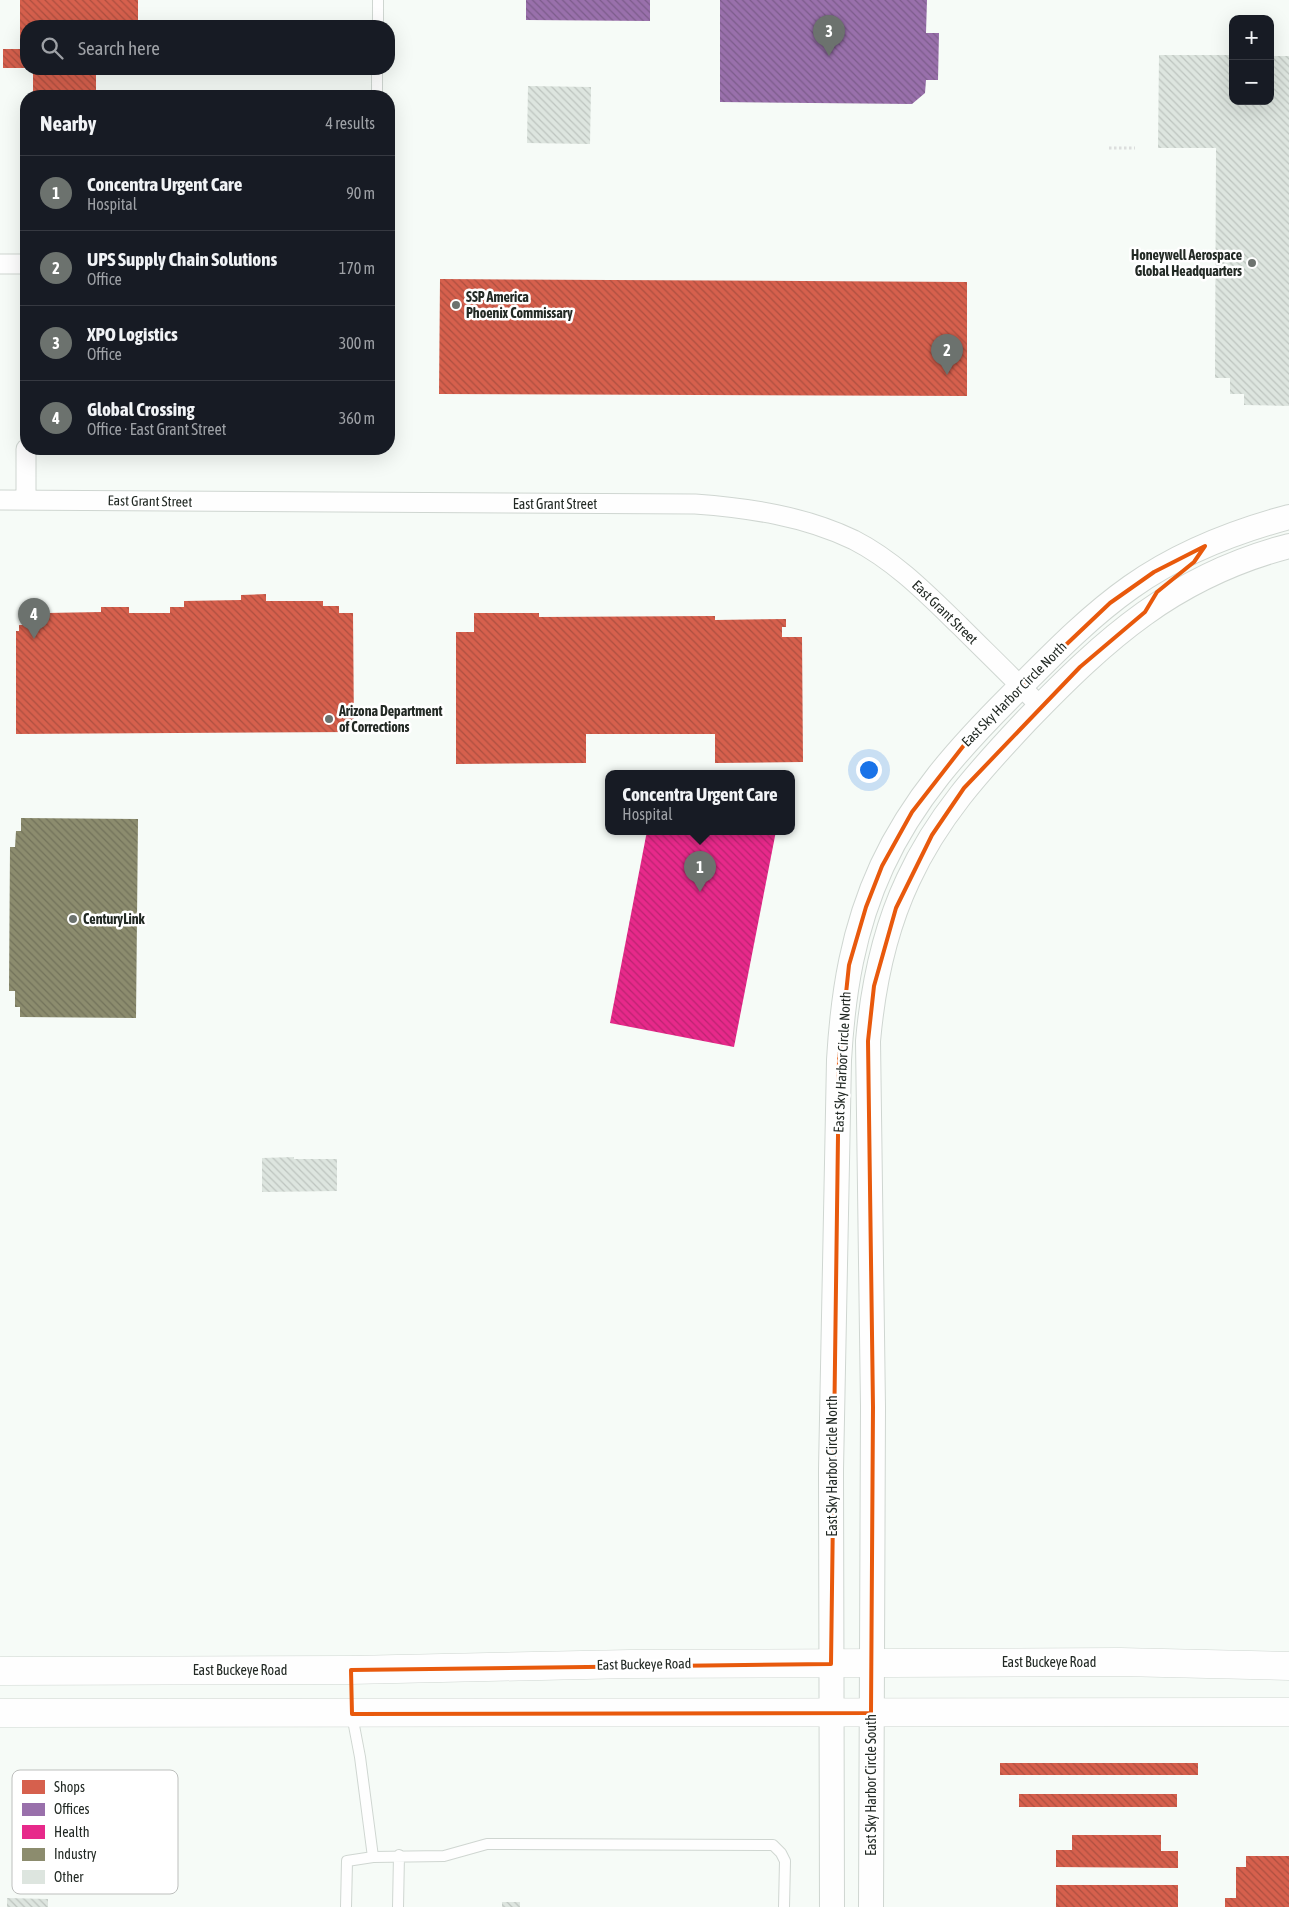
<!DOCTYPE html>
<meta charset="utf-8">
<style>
:root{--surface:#171b24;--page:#242831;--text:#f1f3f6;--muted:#9ea1a6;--line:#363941;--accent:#6c726e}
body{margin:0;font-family:"Asap Condensed",sans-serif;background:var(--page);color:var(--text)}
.controls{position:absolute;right:15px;top:15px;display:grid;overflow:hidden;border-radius:10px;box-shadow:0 5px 20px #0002}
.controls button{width:45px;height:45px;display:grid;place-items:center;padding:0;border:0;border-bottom:1px solid var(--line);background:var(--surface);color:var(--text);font:25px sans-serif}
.you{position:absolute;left:868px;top:769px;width:18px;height:18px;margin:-12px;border:4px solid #fff;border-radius:50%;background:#1a73e8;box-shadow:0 0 0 8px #1a73e833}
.badge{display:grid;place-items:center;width:32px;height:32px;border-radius:50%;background:var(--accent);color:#fff;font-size:16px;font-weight:700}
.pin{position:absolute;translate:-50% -41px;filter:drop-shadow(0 1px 2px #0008)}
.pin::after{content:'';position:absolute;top:26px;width:18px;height:15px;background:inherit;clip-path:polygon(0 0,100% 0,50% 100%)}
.popup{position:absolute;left:605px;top:770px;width:190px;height:65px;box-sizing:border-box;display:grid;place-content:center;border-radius:10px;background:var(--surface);filter:drop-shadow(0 1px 4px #0005);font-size:16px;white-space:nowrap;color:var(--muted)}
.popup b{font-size:19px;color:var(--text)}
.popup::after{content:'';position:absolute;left:50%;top:100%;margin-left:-10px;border:10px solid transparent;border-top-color:var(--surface)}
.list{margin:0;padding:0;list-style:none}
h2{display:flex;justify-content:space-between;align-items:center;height:65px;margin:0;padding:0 20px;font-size:21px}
h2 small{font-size:16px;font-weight:400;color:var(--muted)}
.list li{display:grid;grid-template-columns:32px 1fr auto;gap:15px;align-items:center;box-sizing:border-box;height:75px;padding:0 20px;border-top:1px solid var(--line)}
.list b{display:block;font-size:19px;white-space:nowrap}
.list p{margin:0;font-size:16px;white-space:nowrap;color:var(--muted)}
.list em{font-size:16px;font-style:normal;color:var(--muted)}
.icon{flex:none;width:28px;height:28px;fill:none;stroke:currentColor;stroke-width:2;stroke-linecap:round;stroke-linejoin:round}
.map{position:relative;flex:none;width:1289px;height:1907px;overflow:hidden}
.search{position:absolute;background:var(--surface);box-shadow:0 5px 20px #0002;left:20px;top:20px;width:375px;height:55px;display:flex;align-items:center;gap:12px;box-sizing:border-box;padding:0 18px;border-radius:20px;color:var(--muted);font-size:19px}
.panel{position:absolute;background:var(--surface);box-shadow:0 5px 20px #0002;left:20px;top:90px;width:375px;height:365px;border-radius:20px}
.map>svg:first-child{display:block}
.shops{fill:url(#shops-back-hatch)}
.offices{fill:url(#offices-back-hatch)}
.health{fill:url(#health-back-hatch)}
.industry{fill:url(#industry-back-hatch)}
.building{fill:url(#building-back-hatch)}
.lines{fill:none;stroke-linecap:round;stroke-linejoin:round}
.service-casing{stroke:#cfd6d1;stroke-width:12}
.minor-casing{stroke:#cfd6d1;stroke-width:21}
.tertiary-casing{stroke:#cfd6d1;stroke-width:26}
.secondary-casing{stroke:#cfd6d1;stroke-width:29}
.path{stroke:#dcdedd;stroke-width:3;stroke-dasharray:2.5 2.5;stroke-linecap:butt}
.service{stroke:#fefefe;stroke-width:10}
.minor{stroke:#fefefe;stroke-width:19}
.tertiary{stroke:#fefefe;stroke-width:24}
.secondary{stroke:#fefefe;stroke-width:28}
.marked{fill:none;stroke:#e8590c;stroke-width:4;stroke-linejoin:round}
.poi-dot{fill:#6c726e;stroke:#fff;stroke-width:2}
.labels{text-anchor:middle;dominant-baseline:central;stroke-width:5;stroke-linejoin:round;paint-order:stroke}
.poi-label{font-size:14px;font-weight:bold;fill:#222924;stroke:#fff;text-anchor:start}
.street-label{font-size:14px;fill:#222924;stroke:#fff}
.key{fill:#fff;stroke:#bdbfbd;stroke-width:1}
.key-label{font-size:14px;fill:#222924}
</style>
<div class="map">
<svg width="1289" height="1907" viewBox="0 0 1289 1907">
<defs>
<pattern id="shops-back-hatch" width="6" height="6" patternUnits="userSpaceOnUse" patternTransform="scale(1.25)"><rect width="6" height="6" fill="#d6604d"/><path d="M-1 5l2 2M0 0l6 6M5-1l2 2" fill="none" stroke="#ad4f40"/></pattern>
<pattern id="offices-back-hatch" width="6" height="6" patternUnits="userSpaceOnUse" patternTransform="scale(1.25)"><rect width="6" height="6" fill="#9970ab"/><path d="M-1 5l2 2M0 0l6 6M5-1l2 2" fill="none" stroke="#7c5c8b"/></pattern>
<pattern id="health-back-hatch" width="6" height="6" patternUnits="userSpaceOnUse" patternTransform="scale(1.25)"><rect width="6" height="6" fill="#e7298a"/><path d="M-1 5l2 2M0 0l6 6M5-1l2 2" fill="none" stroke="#bb2371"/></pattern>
<pattern id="industry-back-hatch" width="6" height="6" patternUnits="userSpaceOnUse" patternTransform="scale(1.25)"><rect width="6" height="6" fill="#8c8c6e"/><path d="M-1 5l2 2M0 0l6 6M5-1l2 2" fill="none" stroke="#72725a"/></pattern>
<pattern id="building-back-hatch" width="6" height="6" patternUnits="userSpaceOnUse" patternTransform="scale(1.25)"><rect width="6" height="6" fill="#dde5df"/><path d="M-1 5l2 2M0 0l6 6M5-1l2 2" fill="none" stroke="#bdc4bf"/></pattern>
</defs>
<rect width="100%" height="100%" fill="#f6fbf7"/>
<path class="shops" d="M20,0H138V20H96V26H26V68H3V49H20Z
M33,69H96V96H33Z
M440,279L967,282V396L439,394Z
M266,594V601H323V606H339V613H353L354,732L16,734V631H19V625H33V618H47V613L101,612V607H129V613H170V607H184V601L241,600V595Z
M474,613H539V617L715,616V620L786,619V627H782V637H802L803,762L715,763V734H586V763L456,764V632H474Z
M1000,1763H1198V1775H1000Z
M1019,1794H1177V1807H1019Z
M1072,1835H1161V1851H1178V1868L1056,1867V1850H1072Z
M1246,1856H1289V1907H1225V1898H1236V1867H1246Z
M1056,1885H1178V1907H1056Z"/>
<path class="offices" d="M526,0H650V21L526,20Z
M720,0H927L926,33H939L938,80H926L925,93L912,104L720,102Z"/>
<path class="health" d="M647,831H776L734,1047L610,1023Z"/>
<path class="industry" d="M21,818L138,819L136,1018L20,1017V1007H15V991H9L10,847H15L16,831H21Z"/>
<path class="building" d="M1159,55H1233V101H1270V56H1289V406L1244,405V394H1230V378H1215L1216,148H1158Z
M528,86L591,87L590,144L527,143Z
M294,1157V1159H337V1191L262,1192V1158Z
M7,1898L48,1899V1907H7Z
M502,1902H520V1907H502Z"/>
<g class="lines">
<defs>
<path id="service" d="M378,26V0
M377,96V69
M352,1715L360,1757L373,1857L444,1856L487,1844L773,1845L781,1853L785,1861L784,1907
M346,1907L347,1861L373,1857
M398,1907L399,1855"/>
<path id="minor" d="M0,264H26
M0,500L695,504C749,508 804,516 854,540C895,561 927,594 960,626C987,653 1014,679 1040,706
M26,500V449"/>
<path id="tertiary" d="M832,1907L831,1470L839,1060C843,992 853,929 882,866C913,799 959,748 1011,696C1049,658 1087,618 1131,587C1179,553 1233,532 1289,517
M871,1907L873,1407L868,1041C873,985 884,931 908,880C937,817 979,771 1026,721C1106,638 1174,576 1289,546"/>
<path id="secondary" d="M0,1671L351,1670L630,1664L1120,1662L1289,1666
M0,1713L1289,1712"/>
</defs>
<use href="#service" class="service-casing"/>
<use href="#minor" class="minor-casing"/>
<use href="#tertiary" class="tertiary-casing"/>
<use href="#secondary" class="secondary-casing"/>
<path class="path" d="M1109,148H1135"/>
<use href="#service" class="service"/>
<use href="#minor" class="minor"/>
<use href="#tertiary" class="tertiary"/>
<use href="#secondary" class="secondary"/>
</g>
<path class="marked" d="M1205,546L1194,562L1157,592L1145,612L1080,667L964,788L932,835L896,908L874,986L868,1041L873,1407L871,1713L352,1714L351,1670L831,1664L839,1060L849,965L866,907L882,866L912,812L975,731L1110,603L1154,572Z"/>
<g class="poi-dot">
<circle cx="1252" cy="263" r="5"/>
<circle cx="456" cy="305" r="5"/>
<circle cx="329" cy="719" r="5"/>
<circle cx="73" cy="919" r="5"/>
</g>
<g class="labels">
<g class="poi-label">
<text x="1242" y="255" text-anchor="end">Honeywell Aerospace<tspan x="1242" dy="16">Global Headquarters</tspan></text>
<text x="466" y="297">SSP America<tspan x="466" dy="16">Phoenix Commissary</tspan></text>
<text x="339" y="711">Arizona Department<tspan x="339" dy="16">of Corrections</tspan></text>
<text x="83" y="919">CenturyLink</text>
</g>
<g class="street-label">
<text transform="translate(150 501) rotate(1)">East Grant Street</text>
<text x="555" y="504">East Grant Street</text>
<text transform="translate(945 612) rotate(44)">East Grant Street</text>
<text transform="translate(1014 694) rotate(-45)">East Sky Harbor Circle North</text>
<text transform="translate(842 1062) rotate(-87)">East Sky Harbor Circle North</text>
<text transform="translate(832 1466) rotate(-90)">East Sky Harbor Circle North</text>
<text x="1049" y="1662">East Buckeye Road</text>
<text transform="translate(644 1664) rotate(-1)">East Buckeye Road</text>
<text x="240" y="1670">East Buckeye Road</text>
<text transform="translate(871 1785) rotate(-90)">East Sky Harbor Circle South</text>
</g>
</g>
<rect x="12" y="1770" width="166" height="124" rx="8" class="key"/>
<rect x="22" y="1780" width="23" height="14" fill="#d6604d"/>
<rect x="22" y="1803" width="23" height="13" fill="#9970ab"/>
<rect x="22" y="1825" width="23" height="14" fill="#e7298a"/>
<rect x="22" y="1848" width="23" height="13" fill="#8c8c6e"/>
<rect x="22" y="1870" width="23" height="14" fill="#dde5df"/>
<g class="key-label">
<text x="54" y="1792">Shops</text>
<text x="54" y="1814">Offices</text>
<text x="54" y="1837">Health</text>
<text x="54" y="1859">Industry</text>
<text x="54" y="1882">Other</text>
</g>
</svg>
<div class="controls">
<button>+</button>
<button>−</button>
</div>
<div class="you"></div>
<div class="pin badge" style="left:700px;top:892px">1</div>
<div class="popup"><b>Concentra Urgent Care</b>Hospital</div>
<div class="pin badge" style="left:947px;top:375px">2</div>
<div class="pin badge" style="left:829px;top:56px">3</div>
<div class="pin badge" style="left:34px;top:639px">4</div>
<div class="search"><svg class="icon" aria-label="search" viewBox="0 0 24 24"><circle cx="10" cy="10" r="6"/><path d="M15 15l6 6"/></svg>Search here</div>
<section class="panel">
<h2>Nearby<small>4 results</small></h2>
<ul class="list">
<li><span class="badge">1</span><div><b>Concentra Urgent Care</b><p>Hospital</p></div><em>90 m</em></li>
<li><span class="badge">2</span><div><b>UPS Supply Chain Solutions</b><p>Office</p></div><em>170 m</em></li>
<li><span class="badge">3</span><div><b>XPO Logistics</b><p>Office</p></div><em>300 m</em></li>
<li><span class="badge">4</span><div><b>Global Crossing</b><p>Office · East Grant Street</p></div><em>360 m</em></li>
</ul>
</section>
</div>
